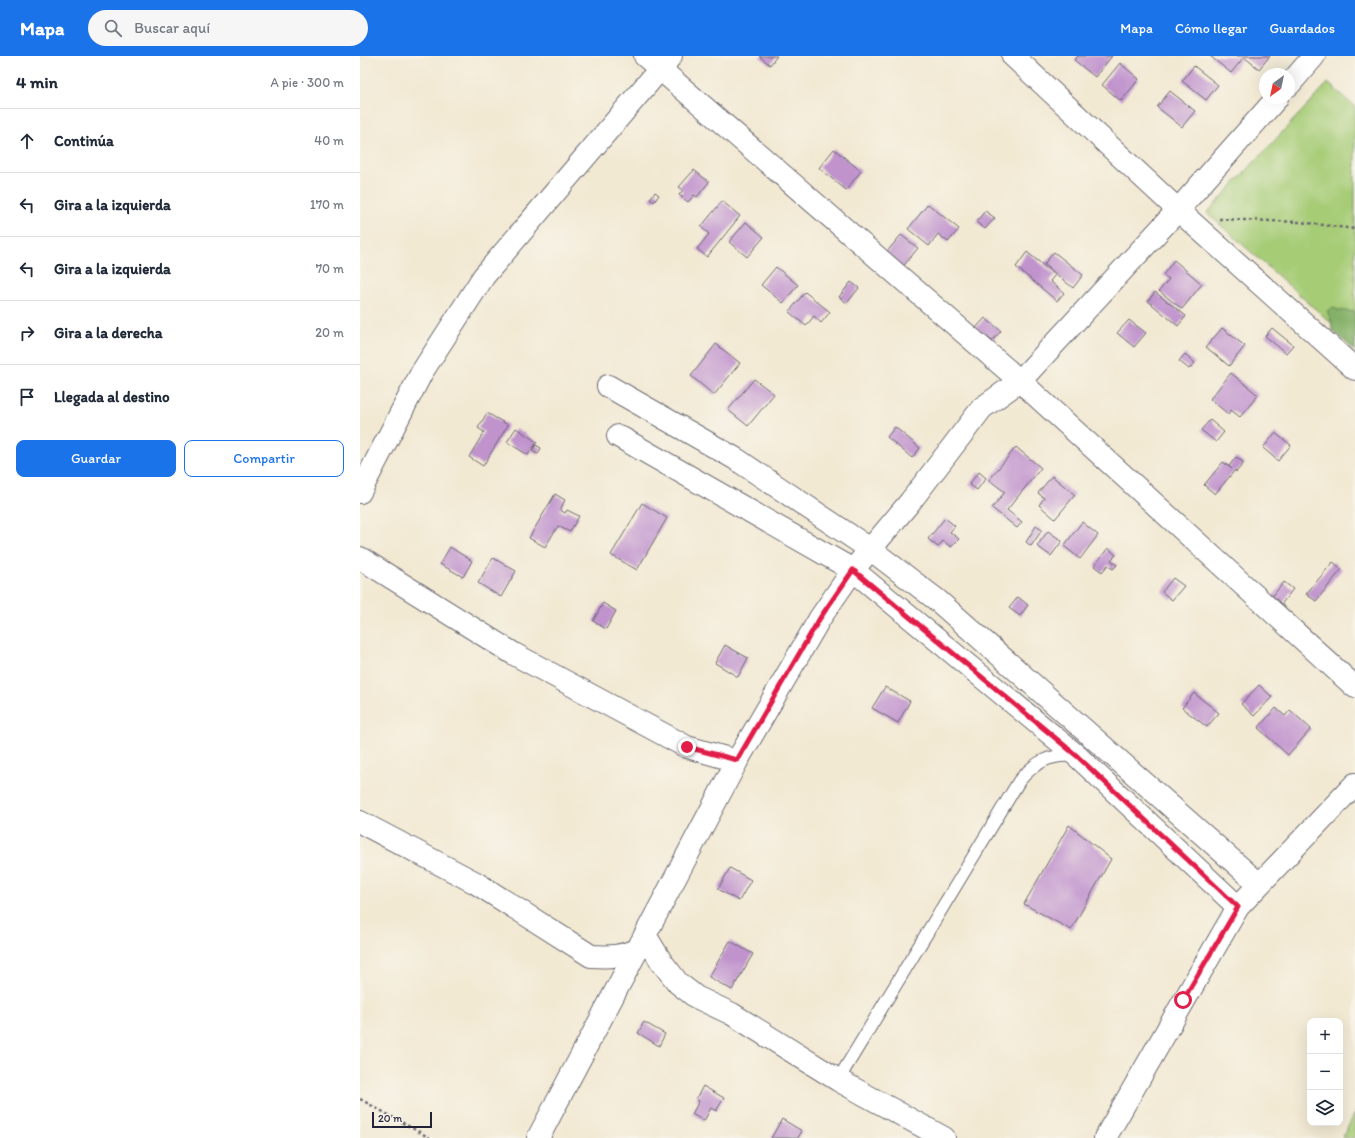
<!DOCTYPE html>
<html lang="es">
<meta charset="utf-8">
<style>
:root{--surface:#fff;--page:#f6f6f7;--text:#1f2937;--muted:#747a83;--line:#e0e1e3;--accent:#1a73e8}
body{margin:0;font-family:Itim,sans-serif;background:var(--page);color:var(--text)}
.controls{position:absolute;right:12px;bottom:12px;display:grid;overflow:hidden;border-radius:8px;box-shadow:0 4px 16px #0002}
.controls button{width:36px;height:36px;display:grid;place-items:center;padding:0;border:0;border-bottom:1px solid var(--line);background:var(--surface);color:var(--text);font:20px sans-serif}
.compass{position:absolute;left:899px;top:12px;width:36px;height:36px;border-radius:50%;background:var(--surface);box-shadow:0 4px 16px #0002;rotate:213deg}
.scale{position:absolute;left:12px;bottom:10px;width:60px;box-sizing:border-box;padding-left:4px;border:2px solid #22223b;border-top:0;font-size:11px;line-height:14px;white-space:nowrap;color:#22223b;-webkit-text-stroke:3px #f7f3e8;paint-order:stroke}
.stop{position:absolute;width:12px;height:12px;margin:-9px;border:3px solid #e11d48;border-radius:50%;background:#fff}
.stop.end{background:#e11d48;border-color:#fff;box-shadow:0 1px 4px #0008}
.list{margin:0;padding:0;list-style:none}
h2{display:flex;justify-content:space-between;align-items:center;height:52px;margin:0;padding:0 16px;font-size:17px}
h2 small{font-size:13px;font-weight:400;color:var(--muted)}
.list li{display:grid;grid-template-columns:26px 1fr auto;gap:12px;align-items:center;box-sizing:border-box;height:64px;padding:0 16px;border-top:1px solid var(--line)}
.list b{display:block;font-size:15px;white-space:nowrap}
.list em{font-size:13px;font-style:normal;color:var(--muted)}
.actions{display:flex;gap:8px;padding:12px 16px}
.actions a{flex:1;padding:9px 0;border:1px solid var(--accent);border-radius:8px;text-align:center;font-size:14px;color:var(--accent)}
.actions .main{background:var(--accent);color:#fff}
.icon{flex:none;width:22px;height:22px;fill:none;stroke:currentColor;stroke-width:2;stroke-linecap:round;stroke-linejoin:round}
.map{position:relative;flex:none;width:995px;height:1082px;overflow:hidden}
header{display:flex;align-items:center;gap:24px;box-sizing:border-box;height:56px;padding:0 20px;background:var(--accent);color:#fff}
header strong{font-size:19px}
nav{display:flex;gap:22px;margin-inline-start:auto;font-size:14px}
.search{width:280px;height:36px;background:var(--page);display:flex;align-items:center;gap:10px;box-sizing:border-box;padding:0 14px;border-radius:22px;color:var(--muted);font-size:15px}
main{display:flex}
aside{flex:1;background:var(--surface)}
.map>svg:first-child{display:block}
.green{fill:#a6cc76;stroke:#647758}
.forest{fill:#84b067;stroke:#536951}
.building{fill:#c093cd}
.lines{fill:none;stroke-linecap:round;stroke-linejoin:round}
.service-casing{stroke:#6b6870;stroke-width:14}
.minor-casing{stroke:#6b6870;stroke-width:24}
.path{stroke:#6b6870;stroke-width:2.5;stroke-dasharray:3 3;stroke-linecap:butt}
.service{stroke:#fff;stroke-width:12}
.minor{stroke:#fff;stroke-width:22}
.route{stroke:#e11d48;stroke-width:5}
</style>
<header>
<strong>Mapa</strong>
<div class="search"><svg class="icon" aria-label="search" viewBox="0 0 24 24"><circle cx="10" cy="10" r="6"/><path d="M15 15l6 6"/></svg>Buscar aquí</div>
<nav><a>Mapa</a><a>Cómo llegar</a><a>Guardados</a></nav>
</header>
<main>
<aside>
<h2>4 min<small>A pie · 300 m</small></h2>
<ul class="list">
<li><svg class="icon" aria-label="ahead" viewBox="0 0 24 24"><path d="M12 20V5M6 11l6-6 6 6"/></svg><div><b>Continúa</b></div><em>40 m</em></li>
<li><svg class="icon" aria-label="left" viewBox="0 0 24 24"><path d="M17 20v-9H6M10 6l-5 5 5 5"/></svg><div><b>Gira a la izquierda</b></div><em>170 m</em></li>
<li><svg class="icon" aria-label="left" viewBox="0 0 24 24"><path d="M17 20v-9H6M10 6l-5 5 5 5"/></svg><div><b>Gira a la izquierda</b></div><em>70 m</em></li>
<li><svg class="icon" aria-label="right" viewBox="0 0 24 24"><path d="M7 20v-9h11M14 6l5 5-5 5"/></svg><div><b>Gira a la derecha</b></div><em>20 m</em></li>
<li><svg class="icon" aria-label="arrive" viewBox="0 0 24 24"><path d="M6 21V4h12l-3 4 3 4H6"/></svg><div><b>Llegada al destino</b></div></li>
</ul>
<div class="actions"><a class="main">Guardar</a><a>Compartir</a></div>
</aside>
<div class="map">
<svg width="995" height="1082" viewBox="0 0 995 1082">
<rect width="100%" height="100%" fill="#f7f3e8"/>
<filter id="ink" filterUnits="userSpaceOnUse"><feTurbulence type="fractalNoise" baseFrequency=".025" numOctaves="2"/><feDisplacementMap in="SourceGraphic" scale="8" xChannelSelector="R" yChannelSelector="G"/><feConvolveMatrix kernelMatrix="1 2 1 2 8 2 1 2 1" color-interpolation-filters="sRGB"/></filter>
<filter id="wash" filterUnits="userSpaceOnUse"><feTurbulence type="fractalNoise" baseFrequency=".012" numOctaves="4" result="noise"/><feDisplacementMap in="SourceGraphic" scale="16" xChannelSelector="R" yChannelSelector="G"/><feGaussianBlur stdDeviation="0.9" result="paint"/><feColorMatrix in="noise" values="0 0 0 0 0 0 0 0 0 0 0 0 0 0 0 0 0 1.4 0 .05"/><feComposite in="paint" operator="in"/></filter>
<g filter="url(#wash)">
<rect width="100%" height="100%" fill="#f2e9d3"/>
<path class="green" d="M968,27L995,51V288L847,157Z
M995,1057V1082H982Z"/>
<path class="forest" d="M973,251L978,254L995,256V295L972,274L971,264L967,255Z"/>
<g id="blocks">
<path class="building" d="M399,0H417L410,9Z
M718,0H752L735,21L714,4Z
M850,0H910L899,13L884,1L871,17Z
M760,7L779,23L761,45L742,29Z
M834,10L858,29L846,44L822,25Z
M810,35L835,55L822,71L797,51Z
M474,93L501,115L486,134L459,112Z
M334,114L349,126L337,141L334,139L328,146L319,139L323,134L319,131Z
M295,136L299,139L294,146L290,143Z
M362,145L380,160L347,201L337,193L349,178L341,171Z
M568,148L599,173L588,186L578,178L569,190L548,173Z
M625,155L635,162L625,173L616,166Z
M386,166L404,181L387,201L369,186Z
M541,179L558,192L537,218L520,204Z
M667,196L695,219L690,225L704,237L697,245L656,211Z
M694,196L723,219L713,232L684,208Z
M814,204L842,228L822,253L799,235L809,223L803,219Z
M416,211L438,229L423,247L401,229Z
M491,226L499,232L487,247L479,241Z
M445,236L470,256L461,267L454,260L446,270L429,256Z
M795,236L826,260L818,270L788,245Z
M625,262L641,275L632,285L616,272Z
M769,264L786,277L774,291L757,277Z
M862,272L885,290L869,310L846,291Z
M912,272L933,289L926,297L905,280Z
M356,288L380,307L354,339L331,320Z
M825,298L835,307L829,313L819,305Z
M871,317L898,339L880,361L871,354L868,358L850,343Z
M394,323L414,338L388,370L368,354Z
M127,357L148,369L123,410L109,401L124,376L118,372Z
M850,364L864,376L856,386L841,374Z
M535,371L560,392L552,402L527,381Z
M156,372L177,386L168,399L147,386Z
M915,377L931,389L918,405L903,392Z
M176,389L181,392L178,398L172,395Z
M656,391L681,412L647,454L662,466L657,472L632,452L645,436L629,424Z
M876,401L884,407L876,416L875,414L855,438L844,429L863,406L872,413L869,410Z
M619,416L626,422L617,434L609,428Z
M692,420L715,439L695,463L679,449L684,442L678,437Z
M195,438L205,444L200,454L205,457L207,454L219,460L210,476L198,470L185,491L169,482Z
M282,447L307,462L277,514L251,499Z
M585,462L595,470L590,476L599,483L591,491L583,485L578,491L568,483Z
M722,466L738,479L720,503L704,490Z
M676,470L682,474L671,490L666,486Z
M688,475L702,485L691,500L677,490Z
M90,491L112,505L103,521L80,508Z
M748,492L756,499L751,504L757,509L753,513L748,509L742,516L734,510Z
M133,502L156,515L141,541L118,527Z
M973,506L982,513L956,545L946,538Z
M813,522L824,530L812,544L802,536Z
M924,526L933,533L920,550L911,542Z
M658,541L668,549L660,560L649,552Z
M243,547L256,555L246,573L233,565Z
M365,589L388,602L378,621L355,607Z
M899,629L912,641L894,660L881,648Z
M525,631L550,645L538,667L512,652Z
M834,637L859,657L847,671L822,652Z
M916,652L925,660L930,654L951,673L928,699L898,672Z
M709,769L751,803L711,874L664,848Z
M370,812L391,824L379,845L358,833Z
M370,885L393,898L372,934L349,921Z
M284,966L305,978L299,990L278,977Z
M343,1030L364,1042L356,1055L351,1052L344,1065L332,1058L339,1045L336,1043Z
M422,1063L442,1075L438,1082H411Z"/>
</g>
</g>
<g filter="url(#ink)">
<use href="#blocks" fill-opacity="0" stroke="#6b6870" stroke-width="1"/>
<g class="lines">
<defs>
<path id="service" d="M478,1024L659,725C674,707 689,698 713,700"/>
<path id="minor" d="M285,0L660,325L995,631
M653,0L818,154L995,313
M929,29L954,0
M248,330L376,403L510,493L577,544L899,828
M258,380L493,514L550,446L622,352L660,325L818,154L917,42
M0,436L62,316L124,220L311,0
M0,502L154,598L327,691L377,705
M0,766L116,827L231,900C249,901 262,901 278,893
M285,879L301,905L318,927L336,941L372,958L478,1024L584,1082
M178,1082L377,705L460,562L493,514L717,700L878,851
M745,1082L878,851L995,728"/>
</defs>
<use href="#service" class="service-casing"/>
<use href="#minor" class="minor-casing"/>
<path class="path" d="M859,163L939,166L995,173
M0,1043L70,1082"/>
<use href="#service" class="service"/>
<use href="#minor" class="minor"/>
</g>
</g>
<g class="lines" filter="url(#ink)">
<path class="route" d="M327,691L377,704L460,562L493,514L717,700L878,851L823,944"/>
</g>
</svg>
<div class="controls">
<button>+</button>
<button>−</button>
<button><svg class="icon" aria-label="layers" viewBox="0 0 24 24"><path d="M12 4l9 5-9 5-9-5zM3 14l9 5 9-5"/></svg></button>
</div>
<svg class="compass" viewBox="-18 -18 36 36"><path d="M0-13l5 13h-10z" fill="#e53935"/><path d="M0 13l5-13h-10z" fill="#747a83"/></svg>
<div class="scale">20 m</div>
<div class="stop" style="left:823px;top:944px"></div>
<div class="stop end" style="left:327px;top:691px"></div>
</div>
</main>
